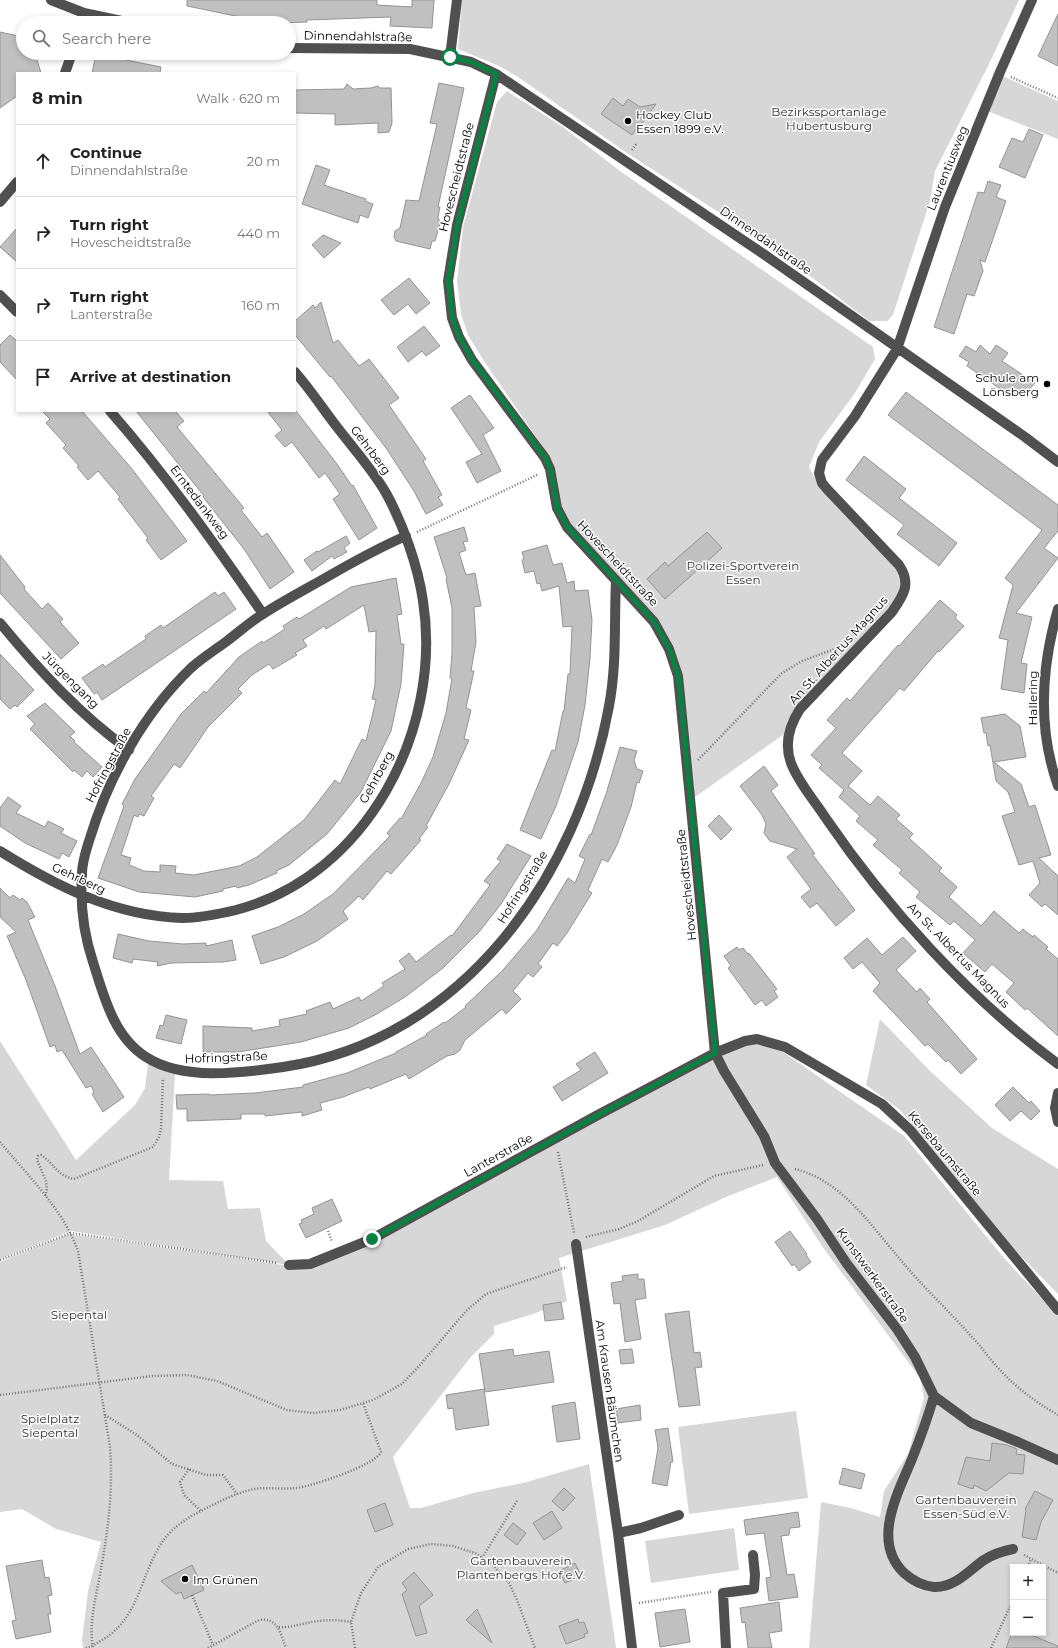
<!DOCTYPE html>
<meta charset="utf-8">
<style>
:root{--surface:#fff;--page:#f6f6f6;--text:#222;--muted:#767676;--line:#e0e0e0}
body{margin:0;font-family:Montserrat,sans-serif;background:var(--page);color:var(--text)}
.controls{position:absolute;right:12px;bottom:12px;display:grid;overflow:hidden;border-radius:0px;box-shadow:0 2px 6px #0003}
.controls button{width:36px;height:36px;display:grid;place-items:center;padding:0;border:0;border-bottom:1px solid var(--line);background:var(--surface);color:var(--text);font:20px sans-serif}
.stop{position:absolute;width:12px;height:12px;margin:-9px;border:3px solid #0b8043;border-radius:50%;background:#fff}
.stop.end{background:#0b8043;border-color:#fff;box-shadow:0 1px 4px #0008}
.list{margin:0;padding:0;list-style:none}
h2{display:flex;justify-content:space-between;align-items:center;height:52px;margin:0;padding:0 16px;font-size:17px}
h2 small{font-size:13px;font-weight:400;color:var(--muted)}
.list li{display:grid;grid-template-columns:26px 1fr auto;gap:12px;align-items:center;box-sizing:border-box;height:72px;padding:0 16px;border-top:1px solid var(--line)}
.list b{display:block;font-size:15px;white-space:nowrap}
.list p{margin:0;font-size:13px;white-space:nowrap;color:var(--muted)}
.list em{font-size:13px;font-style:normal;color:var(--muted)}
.icon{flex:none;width:22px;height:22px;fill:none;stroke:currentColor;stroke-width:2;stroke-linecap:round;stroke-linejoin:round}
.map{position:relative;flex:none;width:1058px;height:1648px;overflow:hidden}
.search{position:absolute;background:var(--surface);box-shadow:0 2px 6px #0003;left:16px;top:16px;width:280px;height:44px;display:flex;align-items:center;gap:10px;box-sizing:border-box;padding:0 14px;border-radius:22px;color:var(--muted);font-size:15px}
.panel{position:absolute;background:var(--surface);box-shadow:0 2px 6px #0003;left:16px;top:72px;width:280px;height:340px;border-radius:0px}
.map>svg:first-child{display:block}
.green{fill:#d7d7d7;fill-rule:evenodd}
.building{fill:#c0c0c0;stroke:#949494;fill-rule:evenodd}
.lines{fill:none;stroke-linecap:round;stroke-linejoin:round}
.path{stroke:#727272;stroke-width:2.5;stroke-dasharray:1 2;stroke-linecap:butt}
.minor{stroke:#505050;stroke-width:10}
.route{stroke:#0b8043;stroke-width:5}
.poi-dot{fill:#000;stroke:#fff;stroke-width:1.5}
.labels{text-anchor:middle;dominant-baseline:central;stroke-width:3;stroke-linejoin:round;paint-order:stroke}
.street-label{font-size:12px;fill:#000;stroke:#fff}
.park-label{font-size:12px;fill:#2e2e2e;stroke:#fff}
.poi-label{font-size:12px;fill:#000;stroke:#fff;text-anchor:start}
</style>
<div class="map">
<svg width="1058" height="1648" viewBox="0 0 1058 1648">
<rect width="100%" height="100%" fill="#fff"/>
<path class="green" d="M462,0H1019L989,64L935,171L930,201L893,315L887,321H869L771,246L627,153L518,77L499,66L458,49Z
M1000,75L1058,101V139L985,110Z
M507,91L563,127L620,171L873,347L875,359L855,393L819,442L809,467L816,480L902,572L900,596L787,732L692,799L671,647L572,530L560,506L549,456L482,358L468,335L461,314L457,281L463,227L497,102Z
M880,1019L930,1071L992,1128L1058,1169V1294L1012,1247L900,1110L866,1085Z
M0,1041L76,1160L135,1105L145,1088L148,1064L175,1074L169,1180L223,1181L228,1209L260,1208L266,1241L289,1265L71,1231L0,1259Z
M746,1042H763L783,1052L904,1136L1004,1258L1058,1316V1648H809L821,1502L851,1508L880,1517L884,1491L908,1454L924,1398L920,1378L822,1246L777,1177L726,1197L665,1225L559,1258L567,1301L533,1314L494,1326V1334L470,1358L393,1457L410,1508H421L473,1493L523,1483L589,1464L616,1648H83L82,1640L88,1591L101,1542L56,1529L22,1509L0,1512V1262L69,1234L290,1266L372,1240ZM1013,1567H1043V1633H1013Z
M796,1411L808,1498L689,1514L678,1427Z
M734,1528L739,1570L651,1583L645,1541Z"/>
<path class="building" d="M187,0H377V5L412,7V0H434L432,28L390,26L391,17L307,20V22L281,23L251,17L250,19L187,6Z
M1058,14V66L1038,56Z
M0,32L23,37V53H35L41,73H17V96L0,108Z
M96,54L161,67L160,73H92Z
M439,83L464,88L438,207H440L438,217L440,223L435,241H432L430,249L396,241L394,237L395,231L400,228L406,200L419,201L437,124L430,123Z
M347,84L353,89L371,88L378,86L380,88H391L392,123L389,132L378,133V123L335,125V114L295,113V90L344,89Z
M613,98L623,106L628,99L640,107L656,104L638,129L637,128L632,135L601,114Z
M1029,129L1043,135L1025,178L999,167L1012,138L1023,142Z
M316,165L330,170L324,185L366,199L365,201L373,204L368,218L360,215L358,223L302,204Z
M988,181L1001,185L996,197L1006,201L985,262L980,260L983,271L974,296L967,294L954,334L934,327L978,192L984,193Z
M17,228V262L0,247Z
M323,235L341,243L324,258L312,245Z
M409,278L430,303L416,314L408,304L394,315L381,300Z
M321,302L333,343L338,340L359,366L369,359L399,398L389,405L426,459L423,461L442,495L438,497L443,505L426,514L414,491L386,448L331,376L330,377L295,335V321L313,305L315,308Z
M424,326L440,346L426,356L422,351L408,362L397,347Z
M10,335L17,341V380L0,362V345Z
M980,345L990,354L996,345L1008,353L1002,361L1035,383L1024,395L1017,389L1012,397L967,366L969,362L959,356L966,346L976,352Z
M906,392L1058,505V531L1044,548L1058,558L1016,613L1032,617L1021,663L1027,664L1024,693L1001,689L1008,640L999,638L1013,585L1005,578L1042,530L888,415Z
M470,395L494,428L483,435L501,471L477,483L466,462L482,454L451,408Z
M42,411H82L132,469L187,541L161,560L146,540L148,538L118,499L120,497L98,471L88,480L77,467L79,466L63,448L66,445L46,423L50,419Z
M136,411H175L184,421L177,427L244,508L241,510L262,537L267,533L294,572L270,589L244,549L203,497L204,496Z
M267,411H296L337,464L352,486L353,485L377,528L359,540L333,499L340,494L325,473L319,478L292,442L285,447L275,436L282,430Z
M864,456L906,489L899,498L957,543L939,566L897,534L904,525L846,480Z
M464,527L468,541L463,542L466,550L459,553L466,575L475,573L481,606L474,607L476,642L471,671H474L466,708L471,710L464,739L469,740L449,784L426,826L428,827L419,839L421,840L391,874L387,871L363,900L359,896L343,911L348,919L317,941L284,957L261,964L252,936L278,927L304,914L333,894L390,836L387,833L400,818L401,819L421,783L433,757L446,713L452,678H450L452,653V608L446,579L447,578L434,537Z
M707,532L722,548L665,599L647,579L665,562L668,566Z
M346,536L350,543L344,548L347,552L334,559L332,556L312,571L304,560L317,551L318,552Z
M547,545L553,565L562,563L567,583L574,581L575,591L588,590L592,620L590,658L585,705L578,742L556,806L541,839L520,830L552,750L555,751L563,711H564L568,674H570L572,626L563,627L559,586L542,591L540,583L537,584L534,571L525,573L522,560L524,559L522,552Z
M0,555L25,587L24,589L42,609L48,603L63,619L60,622L79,643L61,659L0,593Z
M396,578L402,614L397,615L401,644H404L401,684L391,731L361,792L327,834L289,865L276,871L277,873L249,885L237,888L236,886L223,889V891L195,897L139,892L98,878L124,806L122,804L135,779L181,714L204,691L206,693L239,657L262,641L263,643L285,629L283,626L297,617L299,619L351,587ZM364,605L369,632L376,631L375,685L372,699L376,700L366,741L362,739L340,784L335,780L304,820L257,857L239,866L194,875L175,873L176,866L160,865V872L144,871L129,865L131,858L121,855L134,815L138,817L139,814L144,816L154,798L151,796L174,764L180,768L208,727L242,693L238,689L252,675L269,664L273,669L297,655L295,653L307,646L303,640L324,626L326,629Z
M215,592L218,596L224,592L236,609L102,700L97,692L94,694L82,678L103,664L105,667L146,639L145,636L161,625L163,628Z
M940,600L957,615L955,618L964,626L939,652L938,651L904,691L900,688L842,753L862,771L848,786L870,805L878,796L900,815L896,819L913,834L909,838L942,868L939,871L957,887L949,897L981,926L994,911L1019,933L1023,929L1033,937L1034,935L1048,947L1046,949L1058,959V1036L1027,1008L1025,1010L1006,992L1014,983L992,964L985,972L963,953L975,940L954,921L950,925L916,897L920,892L899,873L902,870L873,845L878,840L856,821L860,816L839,797L844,790L819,768L822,765L811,755L836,728L827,720L847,698L850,701L898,645L899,646Z
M0,654L34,690L17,707L15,705L10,709L0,699Z
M45,703L75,732L70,736L75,741L74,742L102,767L93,777L87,771L82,777L74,770L73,772L30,729L35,724L27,716Z
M1005,714L1020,726L1026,757L994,762L1021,784L1029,807L1035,805L1051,855L1039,858L1058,876V915L1045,904L1042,907L1029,895L1040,883L1033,861L1019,865L1002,816L1015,812L1008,792L996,781L990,745L988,746L986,733H984L981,718Z
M620,747L637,751L634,760L637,769L643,771L639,783L637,782L631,807L617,845L608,862L602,859L588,890L592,893L567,933L557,946L553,943L538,964L542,967L533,977L528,973L513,991L521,999L506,1014L502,1009L465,1040L460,1050L455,1054L447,1056L409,1079L406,1074L370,1089L369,1087L343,1097L320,1103L322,1110L302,1116V1112L265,1116V1114H241V1119L187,1121V1109H177L176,1095L209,1094V1095L255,1093L303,1087V1085L347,1073L396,1053V1052L427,1035L426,1034L444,1022L445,1023L466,1007L465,1006L503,970L537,930L568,878L575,883L585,859L579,856L590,834L591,835L606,794Z
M764,766L778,785L771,791L815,854H812L855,910L836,926L817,903L810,908L801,897L811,889L787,857L797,849L770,841L764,833L766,824L762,815L740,786Z
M8,797L21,806L16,813L45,827L48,821L64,829L61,833L77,841L69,857L62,853L59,859L25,843L0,826V808Z
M719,815L732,829L721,840L708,826Z
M507,844L531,856L501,904L479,932L443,968L405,997L375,1015L349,1028L301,1042L238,1052H203V1026L252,1028V1031L280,1026L279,1020L307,1014L306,1011L330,1002L333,1009L359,997L361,1001L384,986L382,983L405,969L399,961L409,953L416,962L451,935L452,936L490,885L484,881L501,861L497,859Z
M0,888L10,898L13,895L20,900L22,898L27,902L35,917L28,920L55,986L80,1054L91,1047L124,1097L103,1112L92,1094L94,1092L91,1086L86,1088L62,1050L57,1052L55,1045L50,1047L26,980L7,936L16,932L0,917Z
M118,934L149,941L183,944L206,943V946L232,940L236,960L223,962L171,963L157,966L158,962L133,959L132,963L113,958Z
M903,937L916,951L896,970L917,992L920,988L930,999L927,1002L977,1059L961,1074L948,1060L946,1062L928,1044L925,1046L873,991L880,983L862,962L853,969L844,958L867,938L882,955Z
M737,947L739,950L743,948L748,954L749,953L777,989L774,991L778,997L766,1006L762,1000L755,1005L728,968L731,966L724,956Z
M166,1015L187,1020L181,1044L156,1038L160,1025L163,1026Z
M595,1052L608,1073L562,1101L553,1087L581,1070L576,1064Z
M1013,1087L1029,1103L1031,1101L1040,1111L1031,1120L1021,1111L1010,1121L995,1105Z
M332,1199L342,1221L306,1238L299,1224L302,1223L301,1220L314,1214L312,1208Z
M790,1231L807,1254L806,1255L811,1262L799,1271L794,1264L792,1266L775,1242Z
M638,1274V1279H644L646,1298L635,1300L641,1339L625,1342L620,1303L614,1304L611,1283L623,1281L622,1276Z
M561,1302L564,1319L545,1321L543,1305Z
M689,1311L694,1353L700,1352L702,1367L695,1368L700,1405L679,1407L665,1314Z
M513,1349L514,1356L549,1351L554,1382L485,1392L479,1354Z
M632,1349L634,1363L621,1364L619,1350Z
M484,1389L489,1425L456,1430L453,1408L448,1409L446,1395Z
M575,1402L580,1439L557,1442L552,1406Z
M640,1405L641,1420L618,1423L616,1409Z
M668,1428L673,1462H671L667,1486L652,1483L658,1448L655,1430Z
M992,1443L1007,1445L1017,1449L1016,1454L1025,1455L1023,1474L1009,1473L986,1491L974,1485L973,1489L958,1484L966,1457L990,1461Z
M843,1468L865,1474L861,1489L839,1484Z
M564,1488L575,1498L563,1511L552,1501Z
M1035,1491L1053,1500L1041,1522L1036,1540L1022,1537L1026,1510L1025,1509Z
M385,1503L393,1525L375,1532L367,1510Z
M552,1511L562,1528L544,1540L533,1523Z
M798,1512L800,1527L790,1528L789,1535L781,1536L787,1575L794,1574L798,1597L769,1601L766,1578L771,1577L764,1533L746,1535L744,1520Z
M513,1523L526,1533L517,1545L504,1535Z
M42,1560L45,1578L49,1577L52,1595L48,1596L51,1614H48L51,1632L16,1639L12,1621L16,1620L6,1566Z
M575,1563L581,1576L565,1583L559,1571Z
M192,1565L204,1590L184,1599L181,1592L176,1594L161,1581Z
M414,1572L433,1595L419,1606L427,1633L416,1636L402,1594L407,1590L402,1583Z
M779,1602L782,1631L769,1633L772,1648H748L745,1622L742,1623L740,1608Z
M477,1609L492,1643L466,1620Z
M685,1609L690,1642L660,1647L655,1613Z
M578,1619L579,1623L584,1622L588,1633L584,1634L585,1637L566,1644L559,1626Z
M1012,1633H1032L1031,1635L1058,1646V1648H1006Z"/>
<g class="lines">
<path class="path" d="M1011,77L1058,98
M632,150L637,143
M417,532L539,474
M698,760L782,673L802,661L840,647
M0,1142C28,1176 63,1209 78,1251L110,1447C113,1486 109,1524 102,1563C98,1590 88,1620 93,1648
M558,1152L574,1233
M795,1169C844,1181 873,1229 905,1265C926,1290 950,1312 971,1336C982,1347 990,1360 1001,1371C1018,1389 1037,1403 1058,1415
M45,1196L47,1189L46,1181L37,1160L38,1156L41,1155C54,1163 57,1176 74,1179L153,1147L159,1137L161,1129L163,1078
M328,1231L332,1242
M586,1237L619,1229L638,1221L714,1176L763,1165
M0,1260L71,1233L277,1263
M0,1395L152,1376L187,1375L217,1381L287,1410L313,1413L340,1410L373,1400L402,1384L420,1365L466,1311L486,1294L567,1267
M105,1415L137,1435L172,1464L206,1475H223L237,1494
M189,1469L180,1482L184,1495L201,1511
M1024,1555L1058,1573
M482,1558L517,1501
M1028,1567L1031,1559
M192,1595L213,1645
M639,1603L711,1592
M279,1627C288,1628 297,1625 307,1623C320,1620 337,1619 351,1622
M86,1648C94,1646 100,1641 107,1637C140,1614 141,1573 163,1541C172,1528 188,1517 203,1510C218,1502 234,1494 250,1490C265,1486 281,1490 296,1488C310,1487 376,1465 381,1452L363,1403
M208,1648L259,1620C278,1617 280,1633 286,1648
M355,1648L351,1622L361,1593L378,1567L408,1549L431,1544L453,1546L475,1553L492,1564L509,1583L517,1600L535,1648
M991,1648L1013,1600"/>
<path class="minor" d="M51,0L84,13L131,23
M1032,0L1000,72L945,207L897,349L855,416L822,460L819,473L822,483L827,489L899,565C912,584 903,596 892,612L800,709C789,726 784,744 791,763C798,782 814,800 825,817C887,908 969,998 1058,1064
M81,23L84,13
M289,48L410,49L471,62L496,74L765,255L1025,437L1058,462
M450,57L457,0
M65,73L72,53
M496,74L457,225L448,281L452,318L459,337L472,360L545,458L550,469L557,508L567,527L654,622L669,649L678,676L715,1053L724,1071L764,1136L775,1163L817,1219L847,1264L897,1329L915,1357L934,1396L971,1423L1018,1442L1058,1460
M0,202L17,182
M0,295L17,312
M110,411C166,475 215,544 263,614
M406,536C378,548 353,562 327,577C306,589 283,601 263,614C250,622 239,632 227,641C215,650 202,658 191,668C144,713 109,776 90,838C86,850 82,863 82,874C80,904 84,935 93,962C104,997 114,1037 146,1057C183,1081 241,1073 283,1067C464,1040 578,876 609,706C617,664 614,622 616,580
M1058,609C1041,668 1037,727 1058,786
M0,623C38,669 80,715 129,750
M0,851C56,886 115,916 182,918C200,918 219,914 236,910C367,876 443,729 423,601C418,566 403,524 386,493C373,470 353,448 337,427C323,409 310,389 295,372
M1058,1093L1055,1108L1058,1122
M576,1244L618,1533L632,1648
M289,1265L310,1264L372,1239L596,1116L715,1053L745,1041L757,1039L785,1047L882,1104L910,1130L1058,1310
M934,1396C928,1417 920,1439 912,1459C898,1493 871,1541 904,1573C912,1580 923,1586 934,1587C955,1588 969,1570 984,1560C993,1554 1003,1551 1013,1549
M618,1533L641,1528L679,1515
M726,1648L723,1593L754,1589L755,1575L753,1555"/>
</g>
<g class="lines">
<path class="route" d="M372,1239L596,1116L715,1053L678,676L669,649L654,622L567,527L557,508L550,469L545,458L472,360L459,337L452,318L448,281L457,225L496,74L471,62L450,57"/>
</g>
<g class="poi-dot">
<circle cx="628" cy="121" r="4"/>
<circle cx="1047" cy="384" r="4"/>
<circle cx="185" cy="1579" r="4"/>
</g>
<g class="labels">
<g class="street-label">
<text transform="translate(358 36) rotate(1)">Dinnendahlstraße</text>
<text transform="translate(947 168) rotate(-68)">Laurentiusweg</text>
<text transform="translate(456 177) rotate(-76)">Hovescheidtstraße</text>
<text transform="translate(766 240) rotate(35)">Dinnendahlstraße</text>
<text transform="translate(371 450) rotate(53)">Gehrberg</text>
<text transform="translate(200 502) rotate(53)">Erntedankweg</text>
<text transform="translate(618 563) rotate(47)">Hovescheidtstraße</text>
<text transform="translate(838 650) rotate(-48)">An St. Albertus Magnus</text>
<text transform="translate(71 680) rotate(45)">Jürgengang</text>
<text transform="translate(1032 698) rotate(-90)">Hallering</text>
<text transform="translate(108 765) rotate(-62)">Hofringstraße</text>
<text transform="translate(376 777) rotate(-61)">Gehrberg</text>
<text transform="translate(79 878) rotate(25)">Gehrberg</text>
<text transform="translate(686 885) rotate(-96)">Hovescheidtstraße</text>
<text transform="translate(522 887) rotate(-58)">Hofringstraße</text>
<text transform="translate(959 955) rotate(46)">An St. Albertus Magnus</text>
<text transform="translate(226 1057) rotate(-2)">Hofringstraße</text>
<text transform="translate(945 1153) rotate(50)">Kersebaumstraße</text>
<text transform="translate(498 1155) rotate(-29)">Lanterstraße</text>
<text transform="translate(873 1275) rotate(54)">Kunstwerkerstraße</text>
<text transform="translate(610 1391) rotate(82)">Am Krausen Bäumchen</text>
</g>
<g class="park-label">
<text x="829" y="111">Bezirkssportanlage<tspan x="829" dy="14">Hubertusburg</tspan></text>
<text x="743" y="565">Polizei-Sportverein<tspan x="743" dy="14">Essen</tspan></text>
<text x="79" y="1314">Siepental</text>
<text x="50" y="1418">Spielplatz<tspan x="50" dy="14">Siepental</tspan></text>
<text x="966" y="1499">Gartenbauverein<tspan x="966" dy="14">Essen-Süd e.V.</tspan></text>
<text x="521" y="1560">Gartenbauverein<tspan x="521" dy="14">Plantenbergs Hof e.V.</tspan></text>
</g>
<g class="poi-label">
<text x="636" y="114">Hockey Club<tspan x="636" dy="14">Essen 1899 e.V.</tspan></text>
<text x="1039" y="377" text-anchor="end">Schule am<tspan x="1039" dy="14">Lönsberg</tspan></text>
<text x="193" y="1579">Im Grünen</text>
</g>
</g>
</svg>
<div class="controls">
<button>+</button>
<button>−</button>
</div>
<div class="stop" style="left:450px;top:57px"></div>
<div class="stop end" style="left:372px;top:1239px"></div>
<div class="search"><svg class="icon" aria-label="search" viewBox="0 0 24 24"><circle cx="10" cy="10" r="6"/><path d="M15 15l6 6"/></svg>Search here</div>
<section class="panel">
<h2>8 min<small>Walk · 620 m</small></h2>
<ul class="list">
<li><svg class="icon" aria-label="ahead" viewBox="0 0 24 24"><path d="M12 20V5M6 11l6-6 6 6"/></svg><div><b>Continue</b><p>Dinnendahlstraße</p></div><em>20 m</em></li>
<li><svg class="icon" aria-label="right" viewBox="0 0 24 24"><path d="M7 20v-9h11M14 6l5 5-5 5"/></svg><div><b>Turn right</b><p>Hovescheidtstraße</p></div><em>440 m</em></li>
<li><svg class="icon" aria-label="right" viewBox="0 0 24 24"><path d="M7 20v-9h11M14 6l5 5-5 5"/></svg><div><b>Turn right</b><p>Lanterstraße</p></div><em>160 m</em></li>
<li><svg class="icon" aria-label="arrive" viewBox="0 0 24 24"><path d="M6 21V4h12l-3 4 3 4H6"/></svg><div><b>Arrive at destination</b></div></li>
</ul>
</section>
</div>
